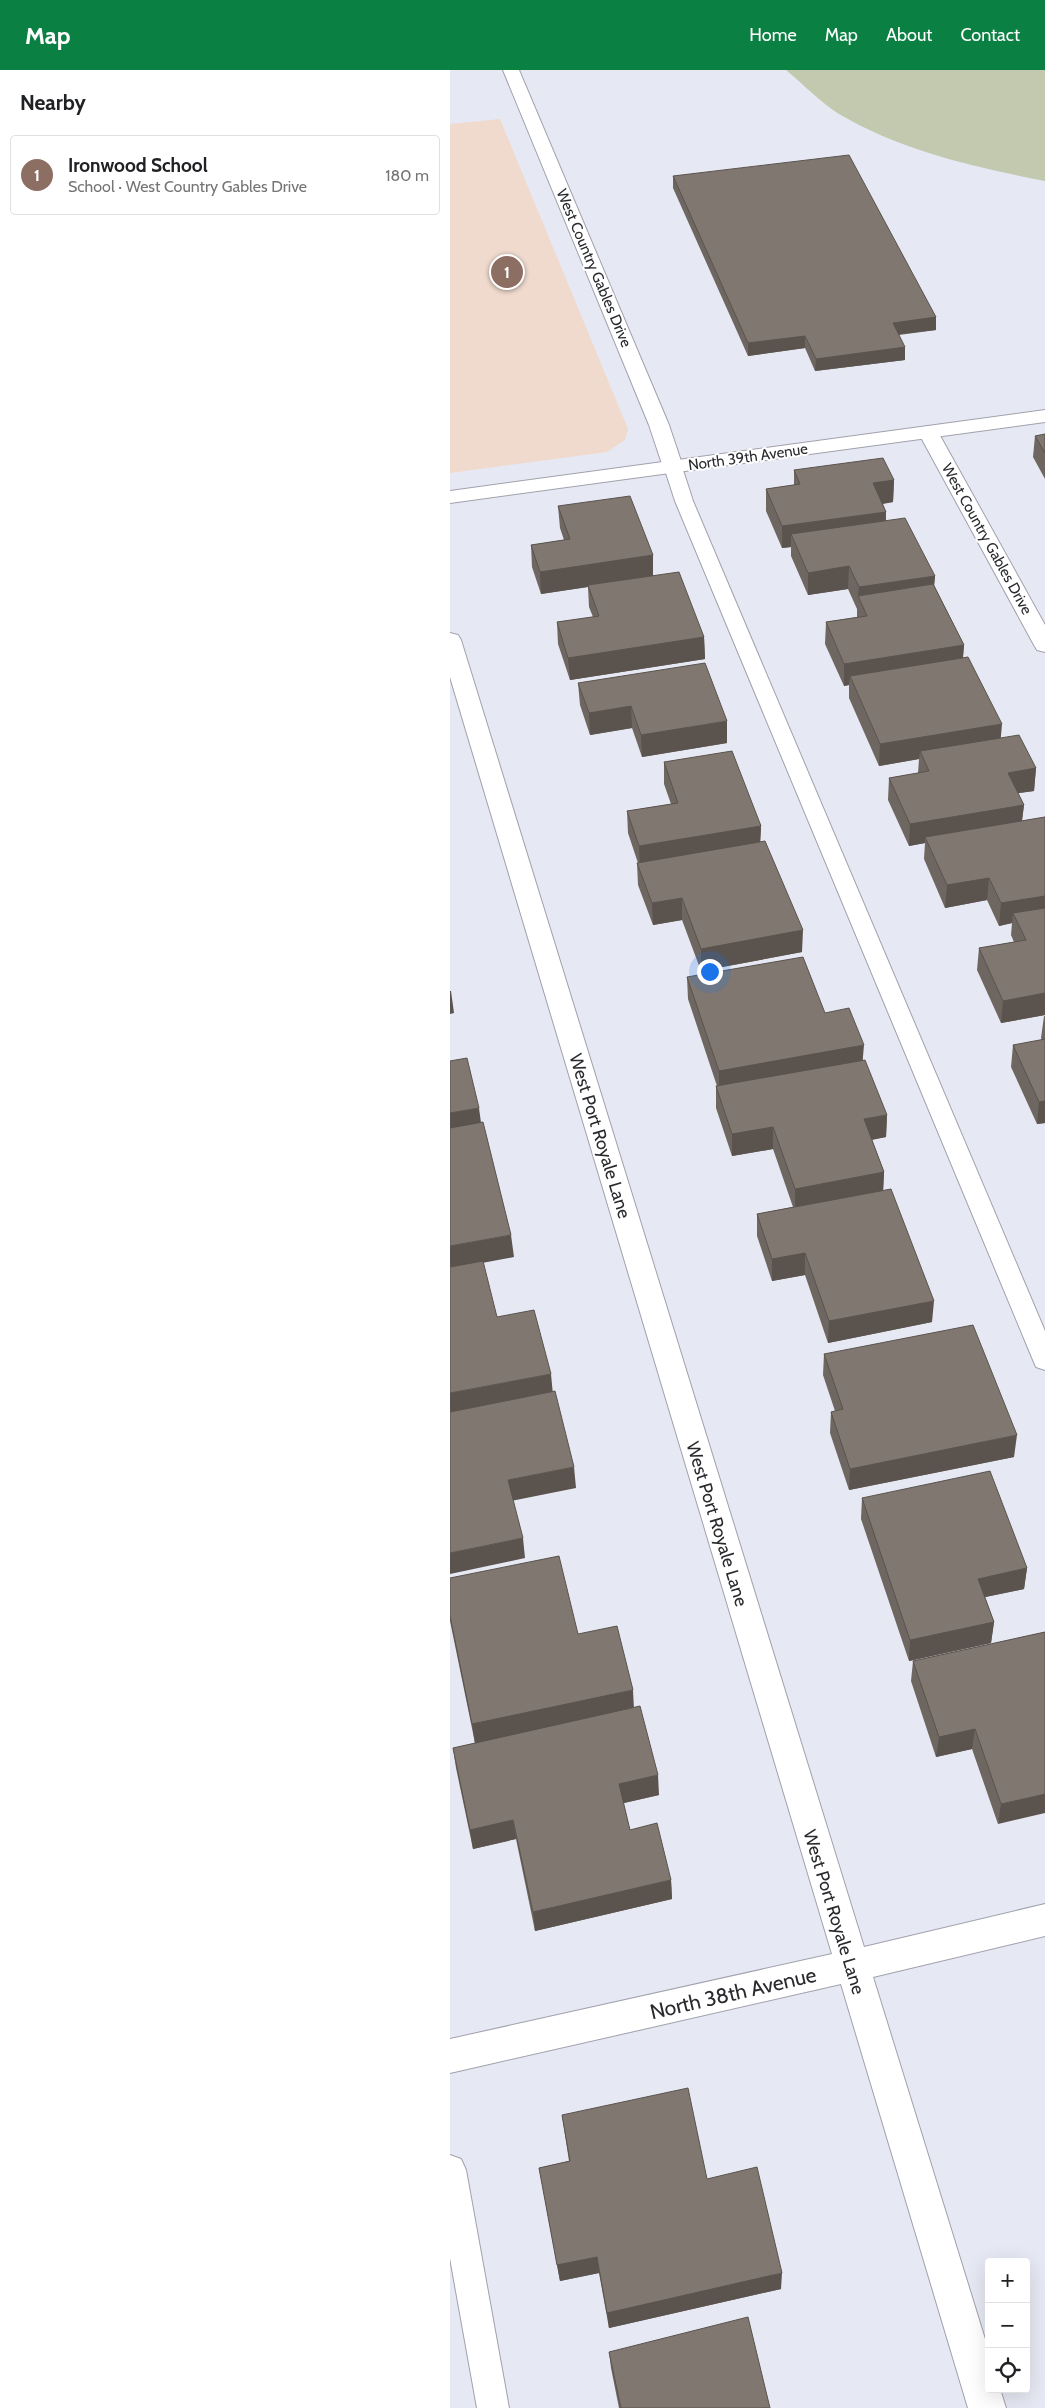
<!DOCTYPE html>
<meta charset="utf-8">
<style>
:root{--surface:#fff;--page:#f2f2f2;--text:#202124;--muted:#757577;--line:#e0e0e0;--accent:#0b8043}
body{margin:0;font-family:Cabin,sans-serif;background:var(--page);color:var(--text)}
.controls{position:absolute;right:15px;bottom:15px;display:grid;overflow:hidden;border-radius:5px;box-shadow:0 5px 20px #0002}
.controls button{width:45px;height:45px;display:grid;place-items:center;padding:0;border:0;border-bottom:1px solid var(--line);background:var(--surface);color:var(--text);font:25px sans-serif}
.you{position:absolute;left:259px;top:901px;width:18px;height:18px;margin:-12px;border:4px solid #fff;border-radius:50%;background:#1a73e8;box-shadow:0 0 0 8px #1a73e833}
.badge{display:grid;place-items:center;width:32px;height:32px;border-radius:50%;background:var(--accent);color:#fff;font-size:16px;font-weight:700}
.pin{position:absolute;translate:-50% -50%;border:2px solid #fff;box-shadow:0 1px 5px #0006}
.list{margin:0;padding:0;list-style:none}
h2{display:flex;justify-content:space-between;align-items:center;height:65px;margin:0;padding:0 20px;font-size:21px}
h2 small{font-size:16px;font-weight:400;color:var(--muted)}
.list li{display:grid;grid-template-columns:32px 1fr auto;gap:15px;align-items:center;box-sizing:border-box;height:80px;margin:0 10px 10px;padding:0 10px;border:1px solid var(--line);border-radius:5px}
.list b{display:block;font-size:19px;white-space:nowrap}
.list p{margin:0;font-size:16px;white-space:nowrap;color:var(--muted)}
.list em{font-size:16px;font-style:normal;color:var(--muted)}
.icon{flex:none;width:28px;height:28px;fill:none;stroke:currentColor;stroke-width:2;stroke-linecap:round;stroke-linejoin:round}
.map{position:relative;flex:none;width:595px;height:2338px;overflow:hidden}
header{display:flex;align-items:center;gap:30px;box-sizing:border-box;height:70px;padding:0 25px;background:var(--accent);color:#fff}
header strong{font-size:24px}
nav{display:flex;gap:28px;margin-inline-start:auto;font-size:18px}
main{display:flex}
aside{flex:1;background:var(--surface)}
.map>svg:first-child{display:block}
.industrial{fill:#f0dace}
.green{fill:#c3c9af}
.lines{fill:none;stroke-linecap:round;stroke-linejoin:round}
.service-casing{stroke:#a0a1ac;stroke-width:2}
.minor-casing{stroke:#a0a1ac;stroke-width:2}
.tertiary-casing{stroke:#a0a1ac;stroke-width:2}
.service{fill:#fff;fill-rule:evenodd}
.minor{fill:#fff;fill-rule:evenodd}
.tertiary{fill:#fff;fill-rule:evenodd}
.wall{fill:#6e6660}
.shaded-wall{fill:#5a534e}
.building{fill:#807770;stroke:#5a534e}
.labels{text-anchor:middle;dominant-baseline:central;stroke-width:4;stroke-linejoin:round;paint-order:stroke}
.far-street-label{font-size:15px;fill:#292a2e;stroke:#fff}
.street-label{font-size:18px;fill:#292a2e;stroke:#fff}
.near-street-label{font-size:21px;fill:#292a2e;stroke:#fff}
</style>
<header>
<strong>Map</strong>
<nav><a>Home</a><a>Map</a><a>About</a><a>Contact</a></nav>
</header>
<main>
<aside>
<h2>Nearby<small></small></h2>
<ul class="list">
<li><span class="badge" style="background:#8d6e63">1</span><div><b>Ironwood School</b><p>School · West Country Gables Drive</p></div><em>180 m</em></li>
</ul>
</aside>
<div class="map">
<svg width="595" height="2338" viewBox="0 0 595 2338">
<rect width="100%" height="100%" fill="#e6e8f3"/>
<path class="industrial" d="M50,49L178,359L175,370L157,382L0,403V54Z"/>
<path class="green" d="M336,0H595V111C524,97 452,81 389,44C370,32 353,14 336,0Z"/>
<g class="lines">
<defs>
<path id="service" d="M223,392L229,393L232,397L243,431L595,1261V1300L586,1297L583,1290L225,431L214,397L217,393Z
M0,2085L11,2089L16,2100L59,2338H27L0,2188Z"/>
<path id="minor" d="M53,0H69L219,355L233,397L230,401L223,403L216,401L213,397L199,355Z
M478,356L485,358L488,362L595,555V582L587,580L584,575L468,362L471,358Z
M0,563L8,565L11,570L414,1877L595,1834V1866L423,1907L539,2282V2319H550L556,2338H518L391,1914L0,2003V1969L382,1884L0,607Z"/>
<path id="tertiary" d="M595,340V352L0,433V421Z"/>
</defs>
<use href="#service" class="service-casing"/>
<use href="#minor" class="minor-casing"/>
<use href="#tertiary" class="tertiary-casing"/>
<use href="#service" class="service"/>
<use href="#minor" class="minor"/>
<use href="#tertiary" class="tertiary"/>
</g>
<path class="wall" d="M223,106L486,247V260L449,265L455,290L365,301L355,278L298,286L223,118Z
M595,364V409L583,387L585,366Z
M344,400L444,410L443,432L433,434L436,442V450L485,506L484,515L514,575L513,588L550,668L586,698L584,721L568,723L574,735L572,751L595,747V945L551,953L527,900L529,878L564,872L561,865L562,853L549,856L537,830L495,838L474,789L475,773L459,776L438,730L439,708L468,703L469,689L429,696L399,628V615L394,616L375,574L376,552L407,547V539L398,519L358,525L341,486V477L332,478L316,441V419L344,415Z
M108,436L203,485V506L254,567L255,589L120,610L108,574L107,552L143,547L139,537L138,517L91,524L82,497L81,475L114,470L110,458Z
M128,613L277,673L192,687L182,658L140,665L130,635Z
M214,692L311,756L310,772L352,882L251,901L232,850L203,855L188,815L187,793H188L178,763L177,741L221,734L214,714Z
M237,907L375,943L413,990L437,1045L436,1067L422,1070L434,1102L433,1120L482,1252L378,1273L355,1205L322,1211L307,1166V1144L343,1137L323,1079L282,1086L266,1038V1016H267L238,929Z
M594,946H595V1053L587,1054L561,997L563,975L592,970L591,968Z
M374,1284L564,1387L399,1420L380,1363L381,1342L385,1341L373,1305Z
M412,1428L577,1498L574,1519L535,1527L544,1552L541,1573L459,1591L411,1449Z
M0,1508L128,1564L184,1638L209,1725L173,1733L180,1760L221,1810L222,1829L85,1861L66,1769L23,1779L6,1698L3,1678L25,1673L0,1551Z
M595,1562L548,1754L522,1679L486,1687L461,1611L463,1591Z
M112,2045L257,2109L331,2219L159,2258L149,2203L110,2211L89,2098L119,2091Z
M159,2282L320,2338H169L161,2298Z"/>
<path class="shaded-wall" d="M486,247V260L442,265L443,253Z
M355,266V278L298,286V273Z
M455,277V290L365,301L366,289Z
M444,410L443,432L422,435L423,413Z
M436,442L435,464H341V477L332,478V456Z
M203,485V507L91,524L90,502Z
M399,496L398,519L358,525V503Z
M485,506L483,528L408,526L409,517Z
M254,567L255,589L120,610L118,588Z
M514,575L512,597L400,606L399,615L394,616V594Z
M181,636L182,658L140,665L139,643Z
M277,651V673L192,687L191,665Z
M552,654L550,677L470,681L469,689L429,696L430,674Z
M586,698L584,721L556,725L558,703Z
M574,735L571,757L475,767V773L459,776L460,754Z
M311,756L310,778L190,798L189,776Z
M539,808L537,830L495,838L497,815Z
M595,826V848L563,843L562,853L549,856L551,833Z
M232,828V850L203,855L202,833Z
M353,860L352,882L251,901V879Z
M0,921H1L4,943L0,944Z
M595,923V945L551,953L553,931Z
M414,975L412,998L269,1023V1001Z
M595,1031V1053L587,1054L589,1032Z
M29,1038L32,1060L0,1065V1043Z
M437,1045L436,1067L413,1071L414,1049Z
M323,1057V1079L282,1086V1064Z
M434,1102L433,1124L345,1141V1119Z
M61,1165L64,1187L0,1199V1176Z
M355,1183V1205L322,1211V1189Z
M484,1231L482,1252L378,1273L379,1251Z
M101,1304L103,1325L0,1345V1323Z
M567,1365L564,1387L399,1420L400,1399Z
M124,1397L126,1418L61,1431L58,1410Z
M73,1468L75,1488L0,1504V1483Z
M577,1498L574,1519L526,1529L528,1509Z
M544,1552L541,1573L459,1591L460,1570Z
M183,1620L184,1640L25,1674L22,1654Z
M525,1659L522,1679L486,1687L489,1667Z
M208,1705L209,1725L170,1734L169,1714Z
M595,1724V1743L548,1754L551,1734Z
M63,1750L66,1769L23,1779L20,1760Z
M221,1810L222,1829L85,1861L83,1842Z
M147,2187L149,2203L110,2211L107,2195Z
M332,2203L331,2219L159,2258L157,2243Z"/>
<path class="building" d="M399,85L486,247L443,253L455,277L366,289L355,266L298,273L223,106Z
M595,364V383L585,366Z
M433,388L444,410L423,413L436,442L332,456L316,419L350,414L344,400Z
M180,426L203,485L90,502L81,475L120,469L108,436Z
M455,448L485,506L409,517L399,496L358,503L341,464Z
M229,502L254,567L118,588L107,552L149,546L138,515Z
M483,514L514,575L394,594L376,552L417,546L408,526Z
M518,587L552,654L430,674L400,606Z
M255,593L277,651L191,665L181,636L139,643L128,613Z
M569,665L586,698L558,703L574,735L460,754L439,708L479,701L470,681Z
M282,681L311,756L189,776L177,741L228,733L214,692Z
M595,747V826L551,833L539,808L497,815L475,767Z
M315,771L353,860L251,879L232,828L202,833L187,793Z
M595,838V923L553,931L529,878L576,870L563,843Z
M353,887L375,943L399,938L414,975L269,1001L237,907Z
M595,969V1031L589,1032L563,975Z
M17,988L29,1038L0,1043V991Z
M415,990L437,1045L414,1049L434,1102L345,1119L323,1057L282,1064L266,1016Z
M33,1052L61,1165L0,1176V1058Z
M441,1119L484,1231L379,1251L355,1183L322,1189L307,1144Z
M33,1191L47,1247L84,1240L101,1304L0,1323V1197Z
M523,1255L567,1365L400,1399L381,1342L393,1339L374,1284Z
M105,1321L124,1397L58,1410L73,1468L0,1483V1342Z
M540,1401L577,1498L528,1509L544,1552L460,1570L412,1428Z
M109,1486L128,1564L167,1556L183,1620L22,1654L0,1546V1508Z
M595,1562V1724L551,1734L525,1659L489,1667L463,1591Z
M190,1636L208,1705L169,1714L180,1760L207,1753L221,1810L83,1842L63,1750L20,1760L3,1678Z
M238,2018L257,2109L307,2097L332,2203L157,2243L147,2187L107,2195L89,2098L120,2091L112,2045Z
M298,2247L320,2338H171L159,2282Z"/>
<g class="labels">
<g class="far-street-label">
<text transform="translate(144 198) rotate(67)">West Country Gables Drive</text>
<text transform="translate(298 387) rotate(-8)">North 39th Avenue</text>
<text transform="translate(537 469) rotate(61)">West Country Gables Drive</text>
</g>
<g class="street-label">
<text transform="translate(150 1066) rotate(73)">West Port Royale Lane</text>
<text transform="translate(267 1454) rotate(73)">West Port Royale Lane</text>
<text transform="translate(384 1842) rotate(73)">West Port Royale Lane</text>
</g>
<g class="near-street-label">
<text transform="translate(283 1923) rotate(-13)">North 38th Avenue</text>
</g>
</g>
</svg>
<div class="controls">
<button>+</button>
<button>−</button>
<button><svg class="icon" aria-label="locate" viewBox="0 0 24 24"><circle cx="12" cy="12" r="6"/><path d="M12 2v4M12 18v4M2 12h4M18 12h4"/></svg></button>
</div>
<div class="you"></div>
<div class="pin badge" style="left:57px;top:202px;background:#8d6e63">1</div>
</div>
</main>
